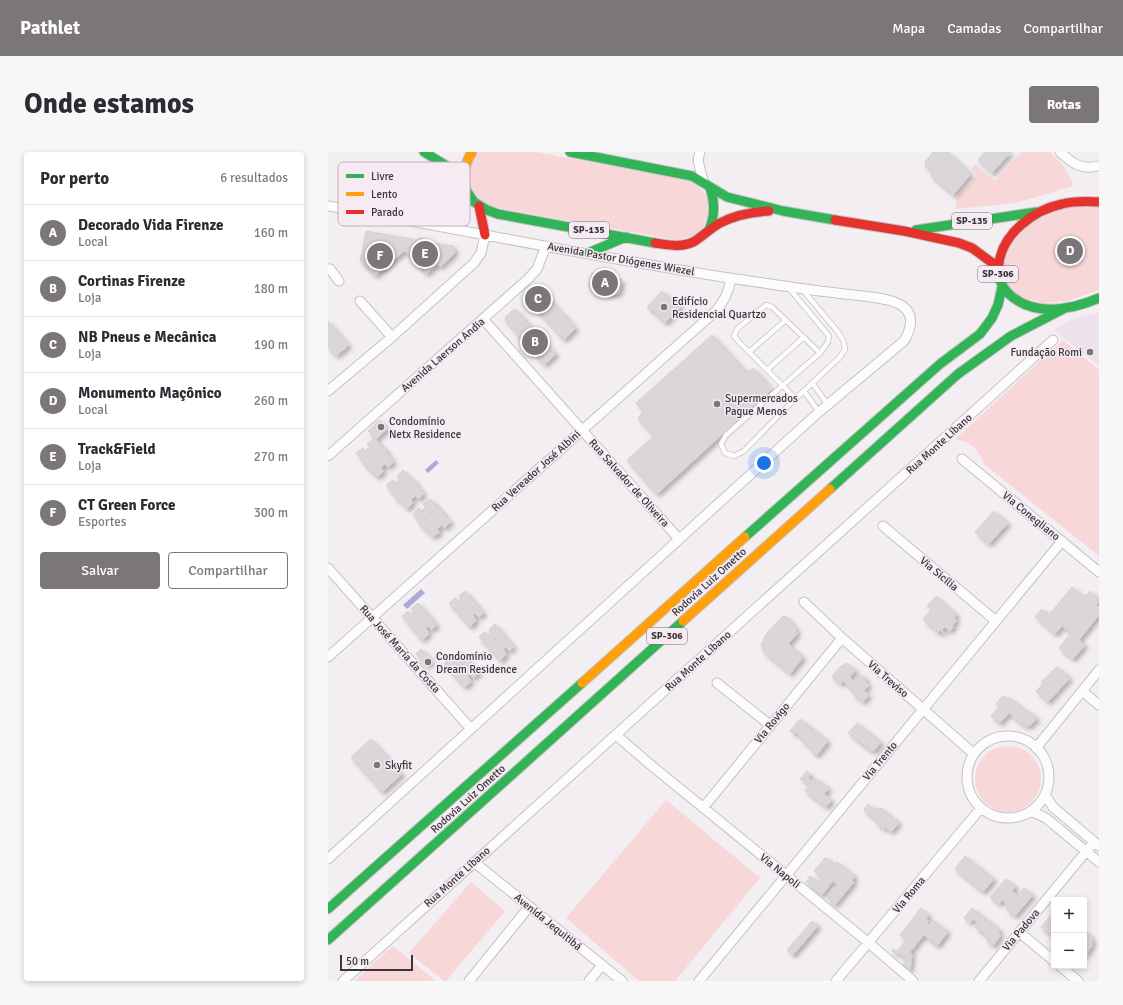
<!DOCTYPE html>
<html lang="pt">
<meta charset="utf-8">
<style>
:root{--surface:#fff;--page:#f7f7f7;--text:#2b2b33;--muted:#7c7c81;--line:#e1e1e2;--accent:#7b767a}
body{margin:0;font-family:Signika,sans-serif;background:var(--page);color:var(--text)}
.controls{position:absolute;right:12px;bottom:12px;display:grid;overflow:hidden;border-radius:4px;box-shadow:0 2px 6px #0003}
.controls button{width:36px;height:36px;display:grid;place-items:center;padding:0;border:0;border-bottom:1px solid var(--line);background:var(--surface);color:var(--text);font:20px sans-serif}
.scale{position:absolute;left:12px;bottom:10px;width:73px;box-sizing:border-box;padding-left:4px;border:2px solid #3a3539;border-top:0;font-size:11px;line-height:14px;white-space:nowrap;color:#3a3539;-webkit-text-stroke:3px #f6ebf3;paint-order:stroke}
.you{position:absolute;left:436px;top:311px;width:14px;height:14px;margin:-10px;border:3px solid #fff;border-radius:50%;background:#1a73e8;box-shadow:0 0 0 6px #1a73e833}
.badge{display:grid;place-items:center;width:26px;height:26px;border-radius:50%;background:var(--accent);color:#fff;font-size:13px;font-weight:700}
.pin{position:absolute;translate:-50% -50%;border:2px solid #fff;box-shadow:0 1px 4px #0006}
.list{margin:0;padding:0;list-style:none}
h2{display:flex;justify-content:space-between;align-items:center;height:52px;margin:0;padding:0 16px;font-size:17px}
h2 small{font-size:13px;font-weight:400;color:var(--muted)}
.list li{display:grid;grid-template-columns:26px 1fr auto;gap:12px;align-items:center;box-sizing:border-box;height:56px;padding:0 16px;border-top:1px solid var(--line)}
.list b{display:block;font-size:15px;white-space:nowrap}
.list p{margin:0;font-size:13px;white-space:nowrap;color:var(--muted)}
.list em{font-size:13px;font-style:normal;color:var(--muted)}
.actions{display:flex;gap:8px;padding:12px 16px}
.actions a{flex:1;padding:9px 0;border:1px solid var(--accent);border-radius:4px;text-align:center;font-size:14px;color:var(--accent)}
.actions .main{background:var(--accent);color:#fff}
.map{position:relative;flex:none;width:771px;height:829px;overflow:hidden;border-radius:4px}
header{display:flex;align-items:center;gap:24px;box-sizing:border-box;height:56px;padding:0 20px;background:var(--accent);color:#fff}
header strong{font-size:19px}
nav{display:flex;gap:22px;margin-inline-start:auto;font-size:14px}
.intro{display:flex;align-items:center;justify-content:space-between;box-sizing:border-box;height:96px;padding:0 24px}
h1{margin:0;font-size:28px}
.button{padding:10px 18px;border-radius:4px;background:var(--accent);color:#fff;font-size:14px;font-weight:700}
main{display:flex;gap:24px;padding:0 24px}
aside{flex:1;background:var(--surface);border-radius:4px;box-shadow:0 2px 6px #0003}
.map>svg:first-child{display:block}
.built{fill:#ede1ea}
.green{fill:#f7d7d8}
.water{fill:#ada9db}
.building{fill:#dad6da;stroke:#d4d0d4;filter:url(#shadow)}
.lines{fill:none;stroke-linecap:round;stroke-linejoin:round}
.lane-casing{stroke:#c5c1c4;stroke-width:6}
.street-casing{stroke:#c5c1c4;stroke-width:11}
.fast-casing{stroke:#c5c1c4;stroke-width:11}
.slow-casing{stroke:#c5c1c4;stroke-width:11}
.jam-casing{stroke:#c5c1c4;stroke-width:11}
.lane{stroke:#fdfcfd;stroke-width:4.5}
.street{stroke:#fdfcfd;stroke-width:9}
.fast{stroke:#30b455;stroke-width:9}
.slow{stroke:#ff9f0a;stroke-width:9}
.jam{stroke:#e5322d;stroke-width:9}
.poi-dot{fill:#7b767a;stroke:#f6ebf3;stroke-width:1.5}
.labels{text-anchor:middle;dominant-baseline:central;stroke-width:3;stroke-linejoin:round;paint-order:stroke}
.shield{fill:#f6ebf3;stroke:#726c71;stroke-width:1}
.shield-label{font-size:10px;font-weight:bold;fill:#3a3539}
.street-label{font-size:11px;fill:#3a3539;stroke:#f6ebf3}
.poi-label{font-size:11px;fill:#3a3539;stroke:#f6ebf3;text-anchor:start}
.key{fill:#f6ebf3;stroke:#beb4bb;stroke-width:1}
.key-label{font-size:11px;fill:#3a3539}
</style>
<header>
<strong>Pathlet</strong>
<nav><a>Mapa</a><a>Camadas</a><a>Compartilhar</a></nav>
</header>
<div class="intro"><h1>Onde estamos</h1><a class="button">Rotas</a></div>
<main>
<aside>
<h2>Por perto<small>6 resultados</small></h2>
<ul class="list">
<li><span class="badge">A</span><div><b>Decorado Vida Firenze</b><p>Local</p></div><em>160 m</em></li>
<li><span class="badge">B</span><div><b>Cortinas Firenze</b><p>Loja</p></div><em>180 m</em></li>
<li><span class="badge">C</span><div><b>NB Pneus e Mecânica</b><p>Loja</p></div><em>190 m</em></li>
<li><span class="badge">D</span><div><b>Monumento Maçônico</b><p>Local</p></div><em>260 m</em></li>
<li><span class="badge">E</span><div><b>Track&amp;Field</b><p>Loja</p></div><em>270 m</em></li>
<li><span class="badge">F</span><div><b>CT Green Force</b><p>Esportes</p></div><em>300 m</em></li>
</ul>
<div class="actions"><a class="main">Salvar</a><a>Compartilhar</a></div>
</aside>
<div class="map">
<svg width="771" height="829" viewBox="0 0 771 829">
<defs>
<filter id="shadow"><feDropShadow dx="3" dy="3" stdDeviation="2" flood-color="#0004"/></filter>
</defs>
<rect width="100%" height="100%" fill="#f3eef2"/>
<path class="built" d="M771,160V214L726,178L744,167Z"/>
<path class="green" d="M152,0H209L363,29C379,40 383,47 379,65C377,72 376,77 370,81C365,85 356,86 350,88L159,54L151,49L141,32L142,13L147,4Z
M693,0H722C734,12 741,18 745,34L688,51L628,57V46L649,24L643,17L647,12L667,29Z
M771,54V138L740,149L714,151L687,143L676,128L677,99L703,70L737,56Z
M735,188L771,218V404L656,312C650,296 644,291 627,287Z
M647 627a33 33 0 1 1 66 0a33 33 0 1 1-66 0Z
M338,648L432,726L347,829H311L238,766Z
M143,730L177,759L118,829H116L81,801Z
M65,794L108,829H26Z"/>
<path class="water" d="M108,308L111,311L100,321L97,318Z
M93,437L97,441L79,457L75,453Z"/>
<path class="building" d="M605,0H620L643,22L625,43L603,24L605,22L599,14L597,15L598,9Z
M657,0H683L664,21L650,8Z
M38,79L89,88L47,124L32,109Z
M93,85L99,90L125,94L127,101L112,115L89,88Z
M89,88L110,112L98,122L77,99Z
M264,121L294,128L291,141L286,143L266,139L261,133Z
M214,139L248,176L236,188L201,150Z
M334,139L353,155L337,171L324,158L323,159L319,155Z
M187,157L197,168L186,179L177,168L178,164Z
M197,168L207,180L196,190L186,179Z
M0,169L21,193L8,204L0,195Z
M207,180L218,191L206,201L196,190Z
M384,183L419,221L425,216L444,237L329,342L299,308L326,284L310,267L315,258L308,251Z
M218,191L228,202L216,213L206,201Z
M52,268L59,277L54,281L46,273Z
M52,268L59,277L48,287L40,279Z
M46,286L60,300L59,301L66,310L60,315L57,312L53,316L56,319L49,325L35,311L36,310L28,301L35,296L37,299L42,295L39,292Z
M54,294L60,300L45,312L40,307Z
M75,318L83,327L84,326L96,342L90,347L87,344L83,348L85,351L79,357L71,348L70,349L58,333L65,328L67,331L72,327L69,324Z
M84,326L89,332L75,344L70,339Z
M102,347L116,361H115L123,370L116,376L114,373L109,377L112,380L105,385L91,372L92,371L85,362L91,356L94,359L98,355L95,352Z
M110,355L116,361L102,373L96,367Z
M666,359L680,371L661,392L647,380Z
M662,367L665,370L659,377L656,374Z
M744,435L757,445L762,439L771,447V450L768,453L771,455V463L751,488L757,493L745,507L731,496L743,481L734,474L727,482L707,465L714,457L721,463Z
M137,439L156,461L151,465L147,462L145,463L148,469L142,475L121,451L127,446L130,449L133,447L131,444Z
M608,444L629,463L626,466L629,468L624,474L626,475L622,479L617,475L614,478L617,481L616,482L612,478L610,481L595,467L604,457L599,454Z
M144,447L149,452L140,461L135,455Z
M90,451L109,473L103,478L100,474L98,476L101,482L94,488L74,464L80,459L83,462L86,459L83,457Z
M97,459L102,465L92,473L87,468Z
M455,464L460,466L468,476L469,482L460,492L475,505L462,522L436,500L433,493L438,482Z
M167,472L186,495L181,499L177,495L176,497L178,503L172,509L151,485L157,480L160,483L163,481L161,478Z
M174,481L179,486L170,495L165,489Z
M93,497L104,509L98,514L88,502Z
M132,499L151,521L145,526L142,522L140,524L143,530L136,535L116,512L122,506L125,510L128,507L126,504Z
M101,506L104,509L98,514L95,510Z
M139,507L144,513L134,521L129,516Z
M518,511L528,518L522,525L526,529L532,522L538,527L537,529L541,533L536,539L541,543L535,550L524,541L526,539L515,529L513,532L504,525L511,516Z
M729,515L742,526L720,550L708,539L715,532L713,530Z
M675,544L680,547L681,545L698,559L699,558L709,566L703,573L699,574L695,573L681,561L672,571L663,564L671,554L668,552Z
M472,567L500,589L489,603L483,599L484,597L473,588L474,587L467,580L466,582L462,579Z
M529,571L553,590L546,599L544,598L543,599L520,581Z
M535,584L541,589L537,594L531,590Z
M43,587L74,622L54,640L23,605Z
M479,619L483,622L480,626L484,629L487,626L501,636L496,642L504,648L498,655L477,639L482,632L472,627Z
M540,652L545,657L553,656L571,671L563,680L557,675L556,677L548,671L549,669L536,658Z
M637,704L666,727L655,740L627,717Z
M498,705L507,713L509,710L527,724L524,728L526,730L507,753L499,746L510,733L505,729L494,743L478,730L482,724L490,730L494,725L486,719Z
M678,727L688,735L684,739L690,744L696,736L705,743L687,764L678,757L681,754L674,748L671,752L662,745Z
M593,756L601,763L598,767L601,769L598,771L601,773L605,768L620,780L609,794L596,783L582,800L584,802L582,818L575,813L578,809L575,807L577,806L570,801L568,802L564,799L565,797L569,800L578,788L572,783Z
M644,756L672,778L670,781L673,783L665,794L659,789L661,786L647,775L650,771L645,767L642,771L636,766Z
M726,759V785L713,775Z
M484,769L490,774L465,803L459,798Z
M757,779L764,785V794L756,805Z"/>
<g class="lines">
<defs>
<path id="lane" d="M461,136L501,184L500,190L492,201L398,283L393,292L397,301L406,304L416,299L464,250L512,205L517,197L515,188L510,180L474,137
M421,200L458,168
M439,218L476,185
M485,232L500,253
M476,239L491,260
M468,247L411,190L406,184L409,177L438,153L444,155L492,201"/>
<path id="street" d="M372,0L370,8L375,29
M732,0C745,12 753,18 771,14
M0,54C134,78 267,105 401,126C437,131 473,137 509,141C528,144 554,144 571,152C587,160 584,176 576,189L491,260L0,707
M0,117H2L11,129
M32,149L64,185
M155,167L351,387
M0,239L64,185L146,111L153,101L157,83
M0,304L200,127L209,117L218,94
M634,307L771,420
M555,374L668,469
M0,416L143,577
M476,450L514,486L646,602
M0,505L389,158C397,147 401,139 403,126
M389,531L442,573
M754,539L771,553
M288,583L318,609L541,791L585,829
M639 625a41 41 0 1 1 82 0a41 41 0 1 1-82 0Z
M708,596L771,518
M717,643L725,655L771,694
M375,656L514,486
M703,659L718,666L771,710
M146,710L294,829
M691,780L726,809
M732,814L750,829
M15,829L725,188
M141,829L201,755
M261,829L274,813
M371,829L734,389
M508,829L653,656
M651,829L766,690"/>
<path id="fast" d="M96,0L119,14L132,29L146,50L159,58L170,62L327,91
M242,0L364,24L399,45L455,59L507,68
M381,78C387,63 387,51 382,36
M588,78L709,60
M260,101L298,85
M671,111C669,122 672,133 681,142C705,165 743,158 771,146
M502,337L630,222L683,184L737,156
M417,385L612,212L652,182L664,166L670,153L674,135
M0,757L254,531
M0,788L355,469"/>
<path id="slow" d="M138,36C135,23 136,12 144,0
M355,469L502,337
M254,531L417,385"/>
<path id="jam" d="M151,54L157,83
M507,68L576,79L631,91L644,96L670,115
M327,91C340,93 355,96 367,89C376,83 383,76 392,71C407,63 424,60 441,59
M671,111C675,81 706,58 734,52C746,49 758,49 771,50"/>
</defs>
<use href="#lane" class="lane-casing"/>
<use href="#street" class="street-casing"/>
<use href="#fast" class="fast-casing"/>
<use href="#slow" class="slow-casing"/>
<use href="#jam" class="jam-casing"/>
<use href="#lane" class="lane"/>
<use href="#street" class="street"/>
<use href="#fast" class="fast"/>
<use href="#slow" class="slow"/>
<use href="#jam" class="jam"/>
</g>
<g class="poi-dot">
<circle cx="336" cy="155" r="4"/>
<circle cx="762" cy="200" r="4"/>
<circle cx="389" cy="252" r="4"/>
<circle cx="53" cy="275" r="4"/>
<circle cx="100" cy="510" r="4"/>
<circle cx="49" cy="613" r="4"/>
</g>
<g class="labels">
<g class="shield">
<rect x="624" y="61" width="40" height="16" rx="3"/>
<rect x="241" y="70" width="40" height="16" rx="3"/>
<rect x="650" y="114" width="40" height="16" rx="3"/>
<rect x="319" y="476" width="40" height="16" rx="3"/>
</g>
<g class="shield-label">
<text x="644" y="69">SP-135</text>
<text x="261" y="78">SP-135</text>
<text x="670" y="122">SP-306</text>
<text x="339" y="484">SP-306</text>
</g>
<g class="street-label">
<text transform="translate(293 107) rotate(10)">Avenida Pastor Diógenes Wiezel</text>
<text transform="translate(115 203) rotate(-41)">Avenida Laerson Andia</text>
<text transform="translate(611 292) rotate(-42)">Rua Monte Líbano</text>
<text transform="translate(208 319) rotate(-42)">Rua Vereador José Albini</text>
<text transform="translate(301 331) rotate(48)">Rua Salvador de Oliveira</text>
<text transform="translate(703 364) rotate(39)">Via Conegliano</text>
<text transform="translate(611 422) rotate(40)">Via Sicília</text>
<text transform="translate(381 430) rotate(-42)">Rodovia Luiz Ometto</text>
<text transform="translate(72 497) rotate(48)">Rua José María da Costa</text>
<text transform="translate(370 509) rotate(-42)">Rua Monte Líbano</text>
<text transform="translate(560 527) rotate(41)">Via Treviso</text>
<text transform="translate(444 571) rotate(-51)">Via Rovigo</text>
<text transform="translate(552 609) rotate(-50)">Via Trento</text>
<text transform="translate(140 647) rotate(-42)">Rodovia Luiz Ometto</text>
<text transform="translate(452 719) rotate(39)">Via Napoli</text>
<text transform="translate(129 725) rotate(-42)">Rua Monte Líbano</text>
<text transform="translate(581 743) rotate(-50)">Via Roma</text>
<text transform="translate(220 770) rotate(39)">Avenida Jequitibá</text>
<text transform="translate(693 778) rotate(-50)">Via Padova</text>
</g>
<g class="poi-label">
<text x="344" y="149">Edifício<tspan x="344" dy="13">Residencial Quartzo</tspan></text>
<text x="754" y="200" text-anchor="end">Fundação Romi</text>
<text x="397" y="246">Supermercados<tspan x="397" dy="13">Pague Menos</tspan></text>
<text x="61" y="269">Condomínio<tspan x="61" dy="13">Netx Residence</tspan></text>
<text x="108" y="504">Condomínio<tspan x="108" dy="13">Dream Residence</tspan></text>
<text x="57" y="613">Skyfit</text>
</g>
</g>
<rect x="10" y="10" width="132" height="64" rx="6" class="key"/>
<rect x="18" y="22" width="18" height="4" fill="#30b455"/>
<rect x="18" y="40" width="18" height="4" fill="#ff9f0a"/>
<rect x="18" y="58" width="18" height="4" fill="#e5322d"/>
<g class="key-label">
<text x="43" y="28">Livre</text>
<text x="43" y="46">Lento</text>
<text x="43" y="64">Parado</text>
</g>
</svg>
<div class="controls">
<button>+</button>
<button>−</button>
</div>
<div class="scale">50 m</div>
<div class="you"></div>
<div class="pin badge" style="left:277px;top:131px">A</div>
<div class="pin badge" style="left:207px;top:190px">B</div>
<div class="pin badge" style="left:210px;top:147px">C</div>
<div class="pin badge" style="left:742px;top:99px">D</div>
<div class="pin badge" style="left:97px;top:102px">E</div>
<div class="pin badge" style="left:52px;top:104px">F</div>
</div>
</main>
